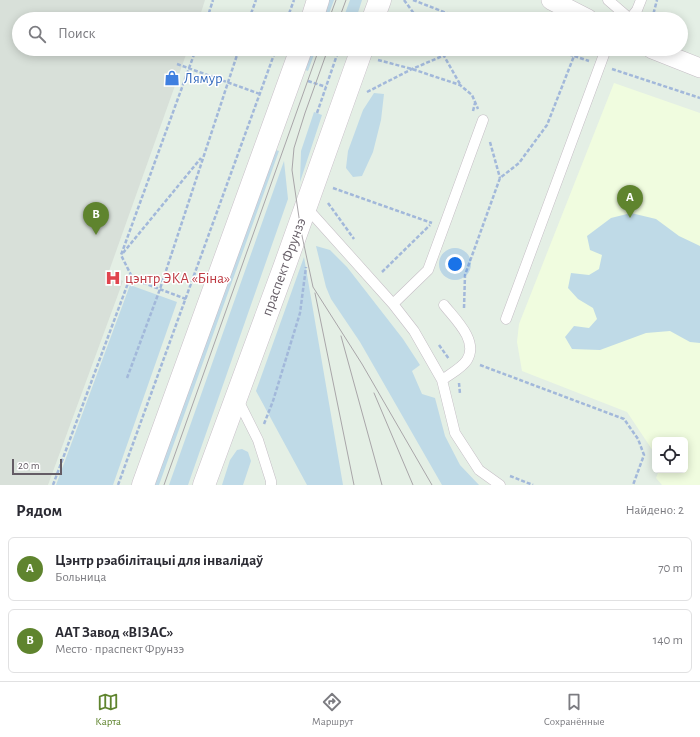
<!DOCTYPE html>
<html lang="ru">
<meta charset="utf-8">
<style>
:root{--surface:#fff;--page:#f2f2f3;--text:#2b2b33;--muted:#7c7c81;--line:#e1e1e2;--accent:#5f842e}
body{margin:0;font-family:"Alegreya Sans",sans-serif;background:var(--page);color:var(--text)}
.controls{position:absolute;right:12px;bottom:12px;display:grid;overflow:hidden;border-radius:6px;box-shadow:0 2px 10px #0003}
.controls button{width:36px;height:36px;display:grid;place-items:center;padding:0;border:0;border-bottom:1px solid var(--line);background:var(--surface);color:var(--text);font:20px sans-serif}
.scale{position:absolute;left:12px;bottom:10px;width:50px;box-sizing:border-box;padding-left:4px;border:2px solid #645c65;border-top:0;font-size:11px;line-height:14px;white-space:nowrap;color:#645c65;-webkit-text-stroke:3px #fff;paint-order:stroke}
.you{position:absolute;left:455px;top:264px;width:14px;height:14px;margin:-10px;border:3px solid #fff;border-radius:50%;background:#1a73e8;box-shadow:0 0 0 6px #1a73e833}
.badge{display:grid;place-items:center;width:26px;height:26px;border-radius:50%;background:var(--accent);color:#fff;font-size:13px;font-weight:700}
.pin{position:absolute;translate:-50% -33px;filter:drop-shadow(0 1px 2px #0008)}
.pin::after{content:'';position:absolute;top:21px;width:14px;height:12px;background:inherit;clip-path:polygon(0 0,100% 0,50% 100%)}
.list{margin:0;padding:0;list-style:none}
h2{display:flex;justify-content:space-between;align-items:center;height:52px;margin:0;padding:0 16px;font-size:17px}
h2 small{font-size:13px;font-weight:400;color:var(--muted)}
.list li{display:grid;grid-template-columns:26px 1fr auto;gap:12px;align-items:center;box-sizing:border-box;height:64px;margin:0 8px 8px;padding:0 8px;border:1px solid var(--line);border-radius:6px}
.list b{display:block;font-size:15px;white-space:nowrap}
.list p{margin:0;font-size:13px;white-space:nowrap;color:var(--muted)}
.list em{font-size:13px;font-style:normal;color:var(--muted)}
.icon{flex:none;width:22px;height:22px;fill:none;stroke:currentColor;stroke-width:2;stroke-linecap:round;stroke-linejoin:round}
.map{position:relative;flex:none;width:700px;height:485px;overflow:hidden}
.search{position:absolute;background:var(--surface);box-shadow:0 2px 10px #0003;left:12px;right:12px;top:12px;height:44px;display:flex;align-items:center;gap:10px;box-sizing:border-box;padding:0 14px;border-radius:22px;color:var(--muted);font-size:15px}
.sheet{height:196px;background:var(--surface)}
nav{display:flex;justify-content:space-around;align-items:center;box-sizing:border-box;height:56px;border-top:1px solid var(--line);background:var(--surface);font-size:11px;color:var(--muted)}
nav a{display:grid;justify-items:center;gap:2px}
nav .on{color:var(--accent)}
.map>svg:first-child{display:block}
.industrial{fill:#d8e0d9}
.medical{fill:#f0fcdf}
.green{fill:#bfdae7}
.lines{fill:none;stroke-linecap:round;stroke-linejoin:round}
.service-casing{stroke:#c5bec5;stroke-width:11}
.minor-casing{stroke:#c5bec5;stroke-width:20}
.secondary-casing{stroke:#c9c0c9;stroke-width:23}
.path{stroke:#a2b8da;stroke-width:2.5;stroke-dasharray:4 2;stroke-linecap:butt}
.service{stroke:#fff;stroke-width:10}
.minor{stroke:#fff;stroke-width:19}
.secondary{stroke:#fff;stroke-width:22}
.tram{stroke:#a9a6a9;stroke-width:1}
.labels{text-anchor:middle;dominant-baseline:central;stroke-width:3;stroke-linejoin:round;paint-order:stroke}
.shop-label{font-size:15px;fill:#366cbe;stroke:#fff;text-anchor:start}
.street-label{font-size:15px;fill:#645c65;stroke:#fff}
.health-label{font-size:15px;fill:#be3a42;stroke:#fff;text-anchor:start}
</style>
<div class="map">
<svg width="700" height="485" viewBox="0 0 700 485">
<rect width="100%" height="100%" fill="#e4efe5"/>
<path class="industrial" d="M0,0H205L199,19H19V49H188L108,274L123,281L48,485H0Z"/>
<path class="medical" d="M614,83L700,113V485H662L656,478L659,470H685V440H655V454L627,412L522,371L517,342L519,324Z"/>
<path class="green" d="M328,0H334L327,19H321Z
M350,0H362L356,19H343Z
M310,49H316L308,71L303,69Z
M374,93L384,94L381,120L373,152L362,176L353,177L346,168L348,151L363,110Z
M314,112L322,115L300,182L301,151Z
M272,149L279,151L159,485H153Z
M284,161L288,199L188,485H169Z
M631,213L656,219L679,236L700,246V343L690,342L670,331L646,333L600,350L572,349L565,337L574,326L589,328L597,319L593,308L578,299L568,288L571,273L589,275L599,269L602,255L590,250L587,236L611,218Z
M316,246L330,250L347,267L403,339L420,365L412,371L422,394L435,398L445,436L460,465L479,485H442L360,342L331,299L326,287Z
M304,257L343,485H307L256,391Z
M130,285L177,302L113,485H56Z
M242,449L248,452L251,461L243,485H222L230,460L237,450Z"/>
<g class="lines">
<defs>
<path id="service" d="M608,0L630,19L637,10L641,0
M306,207L393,304L414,331L442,380L455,433L479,470L500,485
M393,304L428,270L483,120
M506,319L606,49
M442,380C450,374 462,368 467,360C479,341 455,319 444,305
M238,400L258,440L271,481V485"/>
<path id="minor" d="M551,0L588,19
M652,49L700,68"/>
<path id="secondary" d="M312,19L318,0
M373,19L380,0
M143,485L301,49
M204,485L285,265L362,49"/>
</defs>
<use href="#service" class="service-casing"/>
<use href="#minor" class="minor-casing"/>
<use href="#secondary" class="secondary-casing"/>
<path class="path" d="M404,0L418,19
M413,0L462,19
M207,19L213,0
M249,19L256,0
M287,19L294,0
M652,19L657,0
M440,49L460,84
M552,49L574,56L579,49
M378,60L412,69L460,85L472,95L478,109
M177,64L260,94
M612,69L700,98
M308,81L326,87
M367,92L412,69L459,49
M473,111L475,103
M317,113L339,49
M490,142L500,178
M333,188L432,223
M328,203L354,239
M123,253L201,158
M382,272L430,225
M186,299L133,279L121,255L196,49
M464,308L465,275L500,178L519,163L547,125L574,56L589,61
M439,345L449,359
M480,365L624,419L638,439L644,455L633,485
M127,378L160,289L239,49
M459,383L460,394
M264,424L273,401L300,313L306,267
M510,476L533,485
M53,485L131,275
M118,485L276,49"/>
<use href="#service" class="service"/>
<use href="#minor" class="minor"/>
<use href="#secondary" class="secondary"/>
<path class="tram" d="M329,19L336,0
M339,19L346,0
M328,49L305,113L294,148L292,170L301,231L313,287L362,364L432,485
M315,293L354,485
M341,336L382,485
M374,393L413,485
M164,485L319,49"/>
</g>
<defs>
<symbol id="shop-bare" viewBox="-9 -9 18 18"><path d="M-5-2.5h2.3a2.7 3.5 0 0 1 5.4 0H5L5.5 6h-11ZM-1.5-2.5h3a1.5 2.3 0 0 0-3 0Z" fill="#3f7fe0" stroke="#fff" stroke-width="2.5" paint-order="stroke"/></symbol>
<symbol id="hospital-bare" viewBox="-9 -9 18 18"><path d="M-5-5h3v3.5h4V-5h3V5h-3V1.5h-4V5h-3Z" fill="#e0444e" stroke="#fff" stroke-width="2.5" paint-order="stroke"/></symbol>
</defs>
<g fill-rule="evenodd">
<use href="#shop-bare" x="161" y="67" width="22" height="22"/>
<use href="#hospital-bare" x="102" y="267" width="22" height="22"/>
</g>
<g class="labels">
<g class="shop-label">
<text x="184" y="78">Лямур</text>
</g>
<g class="street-label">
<text transform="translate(284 267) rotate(-70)">праспект Фрунзэ</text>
</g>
<g class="health-label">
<text x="125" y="278">цэнтр ЭКА «Біна»</text>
</g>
</g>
</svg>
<div class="controls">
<button><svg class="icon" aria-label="locate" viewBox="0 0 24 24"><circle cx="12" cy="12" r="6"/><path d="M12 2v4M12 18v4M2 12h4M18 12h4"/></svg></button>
</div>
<div class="scale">20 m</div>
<div class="you"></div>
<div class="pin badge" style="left:630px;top:218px">A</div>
<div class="pin badge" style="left:96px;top:235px">B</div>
<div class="search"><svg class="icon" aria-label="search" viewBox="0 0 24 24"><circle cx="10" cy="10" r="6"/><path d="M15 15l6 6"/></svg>Поиск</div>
</div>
<section class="sheet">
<h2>Рядом<small>Найдено: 2</small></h2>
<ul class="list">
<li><span class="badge">A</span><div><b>Цэнтр рэабілітацыі для інвалідаў</b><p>Больница</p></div><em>70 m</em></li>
<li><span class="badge">B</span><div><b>ААТ Завод «ВІЗАС»</b><p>Место · праспект Фрунзэ</p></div><em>140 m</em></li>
</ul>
</section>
<nav>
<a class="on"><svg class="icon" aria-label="map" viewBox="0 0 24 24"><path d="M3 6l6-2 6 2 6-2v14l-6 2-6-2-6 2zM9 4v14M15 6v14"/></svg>Карта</a>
<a><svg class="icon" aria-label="directions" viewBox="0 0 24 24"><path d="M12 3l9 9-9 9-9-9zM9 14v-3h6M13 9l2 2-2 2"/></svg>Маршрут</a>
<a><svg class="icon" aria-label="saved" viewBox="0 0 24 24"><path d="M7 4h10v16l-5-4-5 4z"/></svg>Сохранённые</a>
</nav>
